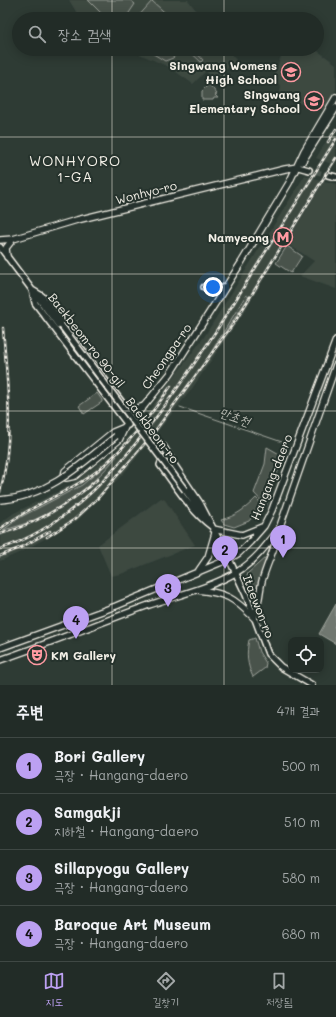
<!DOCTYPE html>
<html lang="ko">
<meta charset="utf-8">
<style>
:root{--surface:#222c27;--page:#2a342f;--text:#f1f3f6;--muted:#a2a7a7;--line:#3f4844;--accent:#bca0f2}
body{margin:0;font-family:Mali,"Poor Story",sans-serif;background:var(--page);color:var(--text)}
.controls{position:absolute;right:12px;bottom:12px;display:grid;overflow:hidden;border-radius:8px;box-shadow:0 2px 10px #0003}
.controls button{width:36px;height:36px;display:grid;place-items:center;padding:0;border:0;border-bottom:1px solid var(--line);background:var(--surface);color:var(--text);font:20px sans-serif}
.you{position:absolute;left:213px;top:287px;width:14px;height:14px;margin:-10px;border:3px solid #fff;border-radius:50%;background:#1a73e8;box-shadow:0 0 0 6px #1a73e833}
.badge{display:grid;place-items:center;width:26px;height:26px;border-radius:50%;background:var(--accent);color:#111;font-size:13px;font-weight:700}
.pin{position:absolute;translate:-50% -33px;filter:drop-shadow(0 1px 2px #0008)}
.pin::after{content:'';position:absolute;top:21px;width:14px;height:12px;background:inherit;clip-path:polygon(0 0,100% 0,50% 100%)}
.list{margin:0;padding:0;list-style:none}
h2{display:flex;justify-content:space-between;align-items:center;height:52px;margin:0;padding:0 16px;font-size:17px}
h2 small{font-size:13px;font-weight:400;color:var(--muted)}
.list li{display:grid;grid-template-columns:26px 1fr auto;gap:12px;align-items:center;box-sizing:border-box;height:56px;padding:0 16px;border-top:1px solid var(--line)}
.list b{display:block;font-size:15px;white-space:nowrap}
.list p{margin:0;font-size:13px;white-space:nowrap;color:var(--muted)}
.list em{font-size:13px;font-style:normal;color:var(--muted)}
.icon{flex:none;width:22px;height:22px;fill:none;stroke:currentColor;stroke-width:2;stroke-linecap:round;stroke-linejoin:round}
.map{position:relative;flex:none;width:336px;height:685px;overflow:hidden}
.search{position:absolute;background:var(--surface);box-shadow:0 2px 10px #0003;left:12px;right:12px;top:12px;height:44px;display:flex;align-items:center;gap:10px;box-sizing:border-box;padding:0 14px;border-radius:22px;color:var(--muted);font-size:15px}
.sheet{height:276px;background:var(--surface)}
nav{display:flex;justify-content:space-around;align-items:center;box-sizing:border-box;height:56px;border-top:1px solid var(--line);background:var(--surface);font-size:11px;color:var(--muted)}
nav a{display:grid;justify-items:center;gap:2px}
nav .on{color:var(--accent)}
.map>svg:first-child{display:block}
.built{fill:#3c4841}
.green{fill:#48524c;stroke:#9ea29a}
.water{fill:#6f7770;stroke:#a4a8a0}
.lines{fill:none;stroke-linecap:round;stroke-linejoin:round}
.stream{stroke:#a4a8a0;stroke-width:1}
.secondary-tunnel{stroke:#4c564f;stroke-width:5;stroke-dasharray:5 2.5;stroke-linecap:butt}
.secondary-casing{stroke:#f4f1e8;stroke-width:8}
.primary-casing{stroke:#f4f1e8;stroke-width:8}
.secondary{stroke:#26332d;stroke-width:5}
.primary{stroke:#26332d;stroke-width:5.5}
.rail-casing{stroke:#f4f1e8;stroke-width:2.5}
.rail{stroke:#26332d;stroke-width:1;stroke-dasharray:3;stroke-linecap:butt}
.secondary-bridge-casing{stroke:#f4f1e8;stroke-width:8;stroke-linecap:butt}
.primary-bridge-casing{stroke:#f4f1e8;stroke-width:8;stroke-linecap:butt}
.secondary-bridge{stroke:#26332d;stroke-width:5}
.primary-bridge{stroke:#26332d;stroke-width:5.5}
.grid{fill:none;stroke:#f4f1e8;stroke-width:1;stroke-opacity:0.55}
.labels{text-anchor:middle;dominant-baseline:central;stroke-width:4;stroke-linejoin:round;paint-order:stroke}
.poi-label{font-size:12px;font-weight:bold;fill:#f4f1e8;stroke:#26332d;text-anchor:end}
.street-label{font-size:12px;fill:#f4f1e8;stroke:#26332d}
.water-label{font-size:13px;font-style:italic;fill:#b8bab2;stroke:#26332d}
.quarter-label{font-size:14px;letter-spacing:1px;fill:#f4f1e8;stroke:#26332d}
</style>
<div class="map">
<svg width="336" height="685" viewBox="0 0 336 685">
<rect width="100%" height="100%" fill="#2e3b34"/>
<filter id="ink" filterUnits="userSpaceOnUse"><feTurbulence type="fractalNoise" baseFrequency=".025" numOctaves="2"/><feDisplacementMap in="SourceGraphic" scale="8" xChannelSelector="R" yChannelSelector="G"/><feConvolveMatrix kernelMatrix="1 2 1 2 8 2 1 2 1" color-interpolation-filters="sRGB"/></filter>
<g filter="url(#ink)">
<path class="built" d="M69,0H188L203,19H84L78,15Z
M128,49H228L236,60L215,81L206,71L193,84L169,67Z
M284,49L289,51L290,49H315L336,64V90L324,110L314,105L296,103L294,99L279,96L281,87L273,77Z
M336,126V161L334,165L316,158Z
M305,175L323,181L244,312L191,390L124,473L78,520L23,551L0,561V523L14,513L67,487L118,450L132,433L204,337Z
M324,181L336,184V289L300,276L314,261L286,243Z
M161,498L165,500L195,545L121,574L111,576L98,545Z"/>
<path class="green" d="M88,0H130L135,4L125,19H107Z
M152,1L172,19H136Z
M145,49H181L173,58L165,61Z
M187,49H193L203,60L201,62Z
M209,84L217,94L215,95L218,98H214L213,100H202V91Z
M287,246L302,256L291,273L276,263Z
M246,295L249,297L207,359Z
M97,393L102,400V402L84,414L79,406Z
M267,447L283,456L266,506L254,493L265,464Z
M117,456C90,490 46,521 3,530L21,517L82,485Z
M256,498L262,504L249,521L234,527L224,524L221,520C236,516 245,509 256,498Z
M266,557V561L257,598L247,576L248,573Z
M255,638L259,652L266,663L265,668L253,677C247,665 246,653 249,640Z"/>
<path class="water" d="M336,604V623L334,627L336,629V644L319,634Z"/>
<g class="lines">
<path class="stream" d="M180,407L285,443"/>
<path class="secondary-tunnel" d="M309,170L328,175"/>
<defs>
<path id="secondary" d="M298,167L309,170
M328,175L336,177
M0,247L59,326
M204,287L217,291L226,286
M32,290L42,296L124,405L130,410L144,406
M32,290L35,303L128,425
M164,447L173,462
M185,490L203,515
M194,504L206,520
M211,526C190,510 176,486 160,465L162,460L167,459L173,463L200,503L229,559L246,595L268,654L281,667L312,685"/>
<path id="primary" d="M302,162L336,108
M0,240L13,239L77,220L285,169L298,167
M7,257L6,248L13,239
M125,427L119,440L75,476L66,478L64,476L65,471L113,432Z
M116,436L144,406L170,374L241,263L289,183L304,151L336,97
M213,529L242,535L262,527
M199,570L208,557L215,533
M197,590C226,593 233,597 254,618C259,606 259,594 262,581C267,563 276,547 279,529
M0,648L116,606L229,559L239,553L250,542L264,526L272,510L336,340
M0,660C50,643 99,623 149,605C178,595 210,588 237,572C255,561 266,546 279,529L336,365"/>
</defs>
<use href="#secondary" class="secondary-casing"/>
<use href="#primary" class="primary-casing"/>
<use href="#secondary" class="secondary"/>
<use href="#primary" class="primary"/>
<defs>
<path id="rail" d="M328,142L336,129
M0,492C15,439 7,382 3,328
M0,529C30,505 67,494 97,471C127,447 149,417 171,386
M0,534C37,524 69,504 98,479
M47,537L75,519L98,498L152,435L236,320L336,158
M0,549C73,525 122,464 166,404C193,366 219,328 243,288C274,238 305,188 336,139
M0,556L22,547L50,531"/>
</defs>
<use href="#rail" class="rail-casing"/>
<use href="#rail" class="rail"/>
<defs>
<path id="secondary-bridge" d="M61,325L185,490"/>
<path id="primary-bridge" d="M0,500C47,497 81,465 116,436"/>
</defs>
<use href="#secondary-bridge" class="secondary-bridge-casing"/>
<use href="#primary-bridge" class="primary-bridge-casing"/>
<use href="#secondary-bridge" class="secondary-bridge"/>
<use href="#primary-bridge" class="primary-bridge"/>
</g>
</g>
<path class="grid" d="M112,0V19M224,0V19M112,49V685M224,49V685M0,137H336M0,274H336M0,411H336M0,548H336"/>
<defs>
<symbol id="school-ring" viewBox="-11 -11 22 22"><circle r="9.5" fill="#26332d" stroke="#ff9aa2" stroke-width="1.5"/><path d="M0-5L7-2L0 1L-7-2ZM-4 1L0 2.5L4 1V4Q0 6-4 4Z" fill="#ff9aa2"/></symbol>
<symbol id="metro-ring" viewBox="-11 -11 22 22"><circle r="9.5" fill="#26332d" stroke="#ff9aa2" stroke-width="1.5"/><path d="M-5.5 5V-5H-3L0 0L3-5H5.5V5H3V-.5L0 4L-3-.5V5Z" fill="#ff9aa2"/></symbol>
<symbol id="theatre-ring" viewBox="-11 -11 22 22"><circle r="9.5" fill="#26332d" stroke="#ff9aa2" stroke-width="1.5"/><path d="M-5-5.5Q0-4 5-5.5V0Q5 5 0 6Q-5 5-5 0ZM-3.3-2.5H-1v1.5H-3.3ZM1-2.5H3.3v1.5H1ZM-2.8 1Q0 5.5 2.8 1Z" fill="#ff9aa2"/></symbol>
</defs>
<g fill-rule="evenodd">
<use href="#school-ring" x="280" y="61" width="22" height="22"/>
<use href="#school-ring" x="303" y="90" width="22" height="22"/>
<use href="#metro-ring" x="272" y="226" width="22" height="22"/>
<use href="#theatre-ring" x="26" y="644" width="22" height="22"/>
</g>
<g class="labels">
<g class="poi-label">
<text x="277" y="65">Singwang Womens<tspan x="277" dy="14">High School</tspan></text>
<text x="300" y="94">Singwang<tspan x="300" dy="14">Elementary School</tspan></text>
<text x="269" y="237">Namyeong</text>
<text x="51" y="655" text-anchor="start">KM Gallery</text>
</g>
<g class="street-label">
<text transform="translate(146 192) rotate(-14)">Wonhyo-ro</text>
<text transform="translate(87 340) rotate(52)">Baekbeom-ro 90-gil</text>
<text transform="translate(166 356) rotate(-55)">Cheongpa-ro</text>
<text transform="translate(153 430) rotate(53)">Baekbeom-ro</text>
<text transform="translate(271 477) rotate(-68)">Hangang-daero</text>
<text transform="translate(259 606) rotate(69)">Itaewon-ro</text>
</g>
<g class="water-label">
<text transform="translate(235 416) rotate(19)">만초천</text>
</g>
<g class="quarter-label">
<text x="75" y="160">WONHYORO<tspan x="75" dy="16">1-GA</tspan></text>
</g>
</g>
</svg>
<div class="controls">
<button><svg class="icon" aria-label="locate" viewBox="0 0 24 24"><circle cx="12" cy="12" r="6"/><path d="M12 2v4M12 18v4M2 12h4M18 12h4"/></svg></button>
</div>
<div class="you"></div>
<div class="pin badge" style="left:283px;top:558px">1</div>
<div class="pin badge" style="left:225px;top:569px">2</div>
<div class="pin badge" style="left:168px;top:607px">3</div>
<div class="pin badge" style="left:76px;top:639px">4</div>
<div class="search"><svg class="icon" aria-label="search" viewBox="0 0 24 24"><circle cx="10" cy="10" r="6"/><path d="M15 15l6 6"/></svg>장소 검색</div>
</div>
<section class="sheet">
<h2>주변<small>4개 결과</small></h2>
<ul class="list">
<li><span class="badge">1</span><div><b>Bori Gallery</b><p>극장 · Hangang-daero</p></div><em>500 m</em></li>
<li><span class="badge">2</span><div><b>Samgakji</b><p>지하철 · Hangang-daero</p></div><em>510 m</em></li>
<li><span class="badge">3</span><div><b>Sillapyogu Gallery</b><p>극장 · Hangang-daero</p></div><em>580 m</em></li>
<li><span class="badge">4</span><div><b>Baroque Art Museum</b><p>극장 · Hangang-daero</p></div><em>680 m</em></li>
</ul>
</section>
<nav>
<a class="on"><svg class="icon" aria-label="map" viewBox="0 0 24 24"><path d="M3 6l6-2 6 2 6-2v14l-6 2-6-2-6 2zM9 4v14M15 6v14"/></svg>지도</a>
<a><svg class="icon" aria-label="directions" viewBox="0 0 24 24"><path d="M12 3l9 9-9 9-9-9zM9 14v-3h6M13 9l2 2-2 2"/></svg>길찾기</a>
<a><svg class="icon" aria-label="saved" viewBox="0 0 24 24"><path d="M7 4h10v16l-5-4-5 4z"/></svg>저장됨</a>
</nav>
